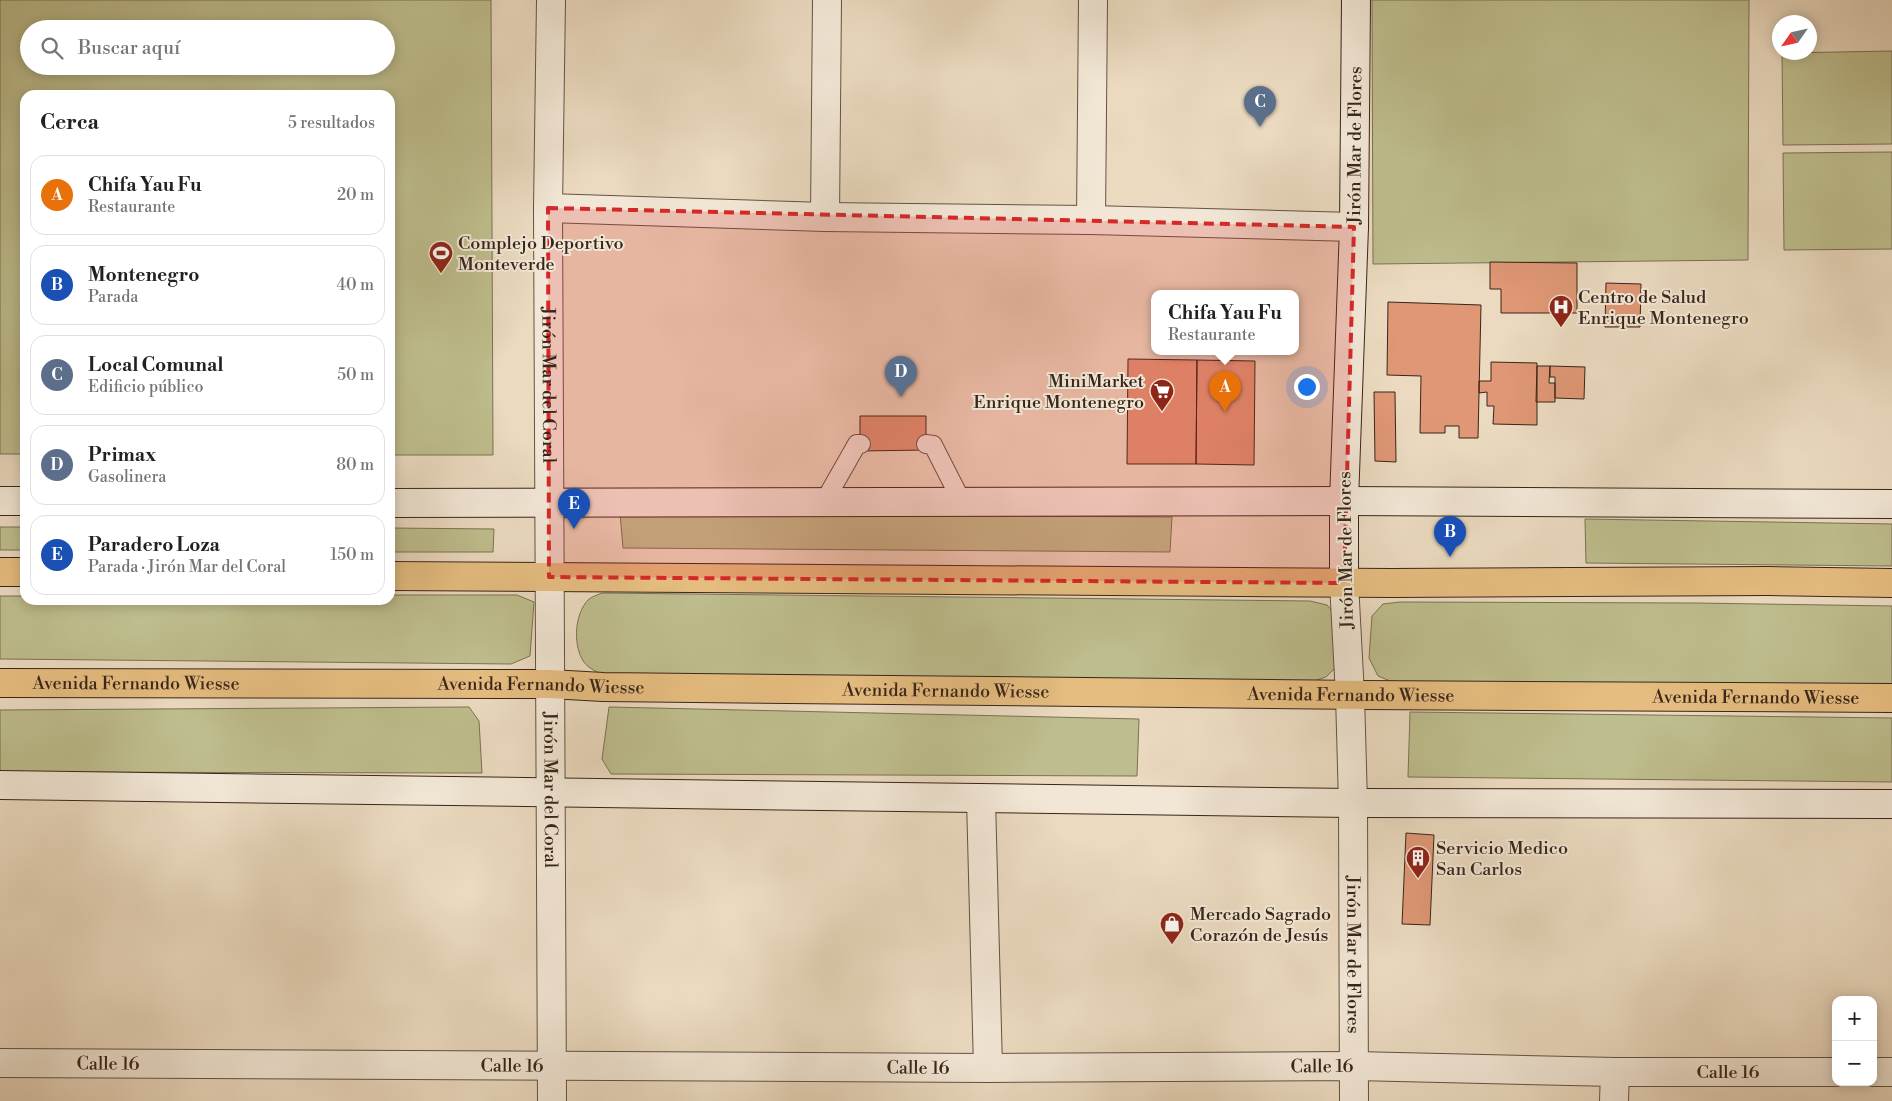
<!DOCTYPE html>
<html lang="es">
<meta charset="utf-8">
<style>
:root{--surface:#fff;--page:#f2f2f2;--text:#202124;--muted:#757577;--line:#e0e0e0;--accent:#0b8043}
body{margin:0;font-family:"Libre Bodoni",serif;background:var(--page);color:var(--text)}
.controls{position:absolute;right:15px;bottom:15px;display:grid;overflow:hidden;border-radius:10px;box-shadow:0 2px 12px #0003}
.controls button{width:45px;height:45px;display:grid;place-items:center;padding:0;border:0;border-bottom:1px solid var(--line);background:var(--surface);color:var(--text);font:25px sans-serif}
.compass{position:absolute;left:1772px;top:15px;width:45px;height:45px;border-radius:50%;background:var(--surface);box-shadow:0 2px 12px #0003;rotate:236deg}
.you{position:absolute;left:1306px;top:386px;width:18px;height:18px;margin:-12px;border:4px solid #fff;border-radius:50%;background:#1a73e8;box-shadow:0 0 0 8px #1a73e833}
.badge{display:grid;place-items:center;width:32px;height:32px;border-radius:50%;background:var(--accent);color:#fff;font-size:16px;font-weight:700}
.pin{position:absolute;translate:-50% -41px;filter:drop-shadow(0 1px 2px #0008)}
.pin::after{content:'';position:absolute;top:26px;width:18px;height:15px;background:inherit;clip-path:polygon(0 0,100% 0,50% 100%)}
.popup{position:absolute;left:1151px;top:290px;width:148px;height:65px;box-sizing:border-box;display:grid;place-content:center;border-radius:10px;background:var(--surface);filter:drop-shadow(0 1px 4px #0005);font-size:16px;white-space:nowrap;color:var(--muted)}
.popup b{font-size:19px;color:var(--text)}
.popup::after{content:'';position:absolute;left:50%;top:100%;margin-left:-10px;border:10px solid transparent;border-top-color:var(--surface)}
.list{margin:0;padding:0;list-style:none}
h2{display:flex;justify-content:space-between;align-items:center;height:65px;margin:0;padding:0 20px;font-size:21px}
h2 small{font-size:16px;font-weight:400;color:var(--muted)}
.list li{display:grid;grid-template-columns:32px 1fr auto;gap:15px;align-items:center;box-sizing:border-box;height:80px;margin:0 10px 10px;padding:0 10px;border:1px solid var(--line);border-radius:15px}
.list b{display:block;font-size:19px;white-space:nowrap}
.list p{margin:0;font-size:16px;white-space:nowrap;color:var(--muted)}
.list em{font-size:16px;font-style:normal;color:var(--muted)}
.icon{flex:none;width:28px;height:28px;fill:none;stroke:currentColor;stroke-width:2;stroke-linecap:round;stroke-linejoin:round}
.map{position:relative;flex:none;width:1892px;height:1101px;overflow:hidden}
.search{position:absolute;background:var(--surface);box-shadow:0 2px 12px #0003;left:20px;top:20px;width:375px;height:55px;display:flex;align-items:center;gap:12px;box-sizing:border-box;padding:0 18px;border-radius:28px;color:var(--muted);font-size:19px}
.panel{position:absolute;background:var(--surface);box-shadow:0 2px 12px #0003;left:20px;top:90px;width:375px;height:515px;border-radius:15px}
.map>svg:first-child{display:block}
.green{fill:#bebd8d;stroke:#7b7153;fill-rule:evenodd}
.building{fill:#df9775;stroke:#382519}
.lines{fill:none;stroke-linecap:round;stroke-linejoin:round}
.lane-casing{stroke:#655243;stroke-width:20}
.street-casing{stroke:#655243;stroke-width:30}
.secondary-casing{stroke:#382519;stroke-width:30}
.primary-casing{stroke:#382519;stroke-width:30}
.lane{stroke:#f2e7d6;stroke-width:18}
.street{stroke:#f2e7d6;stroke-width:28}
.secondary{stroke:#f2e7d6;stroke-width:28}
.primary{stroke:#e6bd80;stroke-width:28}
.marked{fill:#d62828;fill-opacity:0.2;stroke:#d62828;stroke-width:4;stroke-dasharray:10 6;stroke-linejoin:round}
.labels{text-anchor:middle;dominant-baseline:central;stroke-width:4;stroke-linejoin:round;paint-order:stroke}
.street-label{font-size:18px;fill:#382519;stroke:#f2e7d6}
.poi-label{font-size:18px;fill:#382519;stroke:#f2e7d6;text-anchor:start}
</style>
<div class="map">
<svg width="1892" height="1101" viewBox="0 0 1892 1101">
<rect width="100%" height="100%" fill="#ebdac0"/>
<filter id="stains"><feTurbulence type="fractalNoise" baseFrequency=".004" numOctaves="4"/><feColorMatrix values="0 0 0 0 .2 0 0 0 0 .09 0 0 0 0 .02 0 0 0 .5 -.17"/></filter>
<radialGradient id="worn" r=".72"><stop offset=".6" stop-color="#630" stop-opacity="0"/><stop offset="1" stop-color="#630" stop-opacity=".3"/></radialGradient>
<path class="green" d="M0,0H491L493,455H390V95H25V454H0ZM29,29H386V66H29Z
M1372,0H1749L1748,260L1373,264Z
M1892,51V144L1783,145L1782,53Z
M1892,152V249L1784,250L1783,153Z
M620,513L1172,517L1170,552L623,548Z
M1585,519L1892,524V566L1586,563Z
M0,527H25V550H0Z
M390,528L494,529L493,552H390Z
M602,593L1310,601L1327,605L1335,614L1337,666L1326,677L1314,681L603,675C595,671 586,667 582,659C573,642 575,614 588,600C591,597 597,595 602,593Z
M390,595H517L534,602L530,656L511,664L0,659V596H25V600H390Z
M1400,602L1695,603L1892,606V685L1395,683L1378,676L1369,658L1372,616L1383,604Z
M469,707L479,721L482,773L0,772V710Z
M609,707L1139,719L1137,776L611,774L602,759Z
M1410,712L1892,718V782L1408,777Z"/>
<path class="building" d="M1490,262L1577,263V313H1501V289H1490Z
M1606,283L1641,284L1640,327H1605Z
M1388,302L1481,305L1478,438H1459V426H1445V433H1420L1421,376L1387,375Z
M1128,359L1197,360L1196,464H1127Z
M1197,360L1255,361L1254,465L1196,464Z
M1491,362L1537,363V425L1493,424L1494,406H1487V392L1479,393V381H1491Z
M1537,366H1550L1549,383H1555V402H1536Z
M1550,366L1585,367L1584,399L1555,398V377H1550Z
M1374,392H1395L1396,462L1375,461Z
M860,416H926V450L860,451Z
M1406,833L1434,835L1430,925L1402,924Z"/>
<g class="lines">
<defs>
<path id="lane" d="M926,444L933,445L962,502
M824,502L857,444H861"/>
<g id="street">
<path id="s1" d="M551,0L548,208L552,1101"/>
<path d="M548,208L825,217L1091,220L1354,227"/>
<path d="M825,217L827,0"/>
<path d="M1091,220L1093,0"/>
<path id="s2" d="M1344,583L1350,695L1353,803L1354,1101"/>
<path d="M981,799L988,1068"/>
<path id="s3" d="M0,1063L988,1068L1355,1066L1615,1072H1836"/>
<path d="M1873,1072H1892"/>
<path d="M1614,1101L1615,1072"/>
</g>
<g id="secondary">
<path d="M0,501H25"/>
<path d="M390,503L1344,501L1892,504"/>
<path id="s4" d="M1344,583V501L1354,227L1356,0"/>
<path d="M0,785L1353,803L1892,804"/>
</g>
<g id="primary">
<path d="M0,572H25"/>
<path d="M390,576L1392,583L1768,581L1892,583"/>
<path id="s5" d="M0,683L550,684L603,687L1364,695L1892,698"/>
</g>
</defs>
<use href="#lane" class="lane-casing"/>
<use href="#street" class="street-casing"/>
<use href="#secondary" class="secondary-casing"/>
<use href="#primary" class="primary-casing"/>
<use href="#lane" class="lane"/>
<use href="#street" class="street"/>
<use href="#secondary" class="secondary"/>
<use href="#primary" class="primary"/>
</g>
<path class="marked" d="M548,208L1354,227L1344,583L549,577Z"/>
<defs>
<symbol id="stadium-pin" viewBox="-11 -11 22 30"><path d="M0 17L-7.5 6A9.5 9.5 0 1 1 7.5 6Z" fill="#8f2418" stroke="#f2e7d6"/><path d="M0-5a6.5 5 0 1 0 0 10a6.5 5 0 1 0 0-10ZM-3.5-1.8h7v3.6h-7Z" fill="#fff"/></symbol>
<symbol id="hospital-pin" viewBox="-11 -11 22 30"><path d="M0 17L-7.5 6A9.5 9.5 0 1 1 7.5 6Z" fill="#8f2418" stroke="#f2e7d6"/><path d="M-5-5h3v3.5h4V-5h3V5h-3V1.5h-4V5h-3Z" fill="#fff"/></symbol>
<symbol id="supermarket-pin" viewBox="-11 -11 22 30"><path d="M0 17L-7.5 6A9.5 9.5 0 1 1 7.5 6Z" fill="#8f2418" stroke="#f2e7d6"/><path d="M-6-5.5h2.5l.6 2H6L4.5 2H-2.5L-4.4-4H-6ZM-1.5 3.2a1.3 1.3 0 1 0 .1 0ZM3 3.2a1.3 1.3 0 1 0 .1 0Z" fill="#fff"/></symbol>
<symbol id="building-pin" viewBox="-11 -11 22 30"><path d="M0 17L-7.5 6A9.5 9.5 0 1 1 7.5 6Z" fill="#8f2418" stroke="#f2e7d6"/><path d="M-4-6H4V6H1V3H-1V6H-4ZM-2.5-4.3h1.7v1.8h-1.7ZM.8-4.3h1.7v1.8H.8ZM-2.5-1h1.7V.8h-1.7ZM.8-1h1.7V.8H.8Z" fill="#fff"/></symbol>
<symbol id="shop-pin" viewBox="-11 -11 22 30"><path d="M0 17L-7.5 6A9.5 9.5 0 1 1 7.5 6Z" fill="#8f2418" stroke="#f2e7d6"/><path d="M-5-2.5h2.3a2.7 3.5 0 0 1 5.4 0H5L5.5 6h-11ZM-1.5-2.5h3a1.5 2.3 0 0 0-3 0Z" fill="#fff"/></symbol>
</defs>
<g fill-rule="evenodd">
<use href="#stadium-pin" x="427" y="239" width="28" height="38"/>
<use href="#hospital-pin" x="1547" y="293" width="28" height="38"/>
<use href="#supermarket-pin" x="1148" y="377" width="28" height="38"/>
<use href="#building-pin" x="1404" y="844" width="28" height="38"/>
<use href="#shop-pin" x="1158" y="910" width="28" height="38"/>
</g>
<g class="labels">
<g class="street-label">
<text stroke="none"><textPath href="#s4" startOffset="438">Jirón Mar de Flores</textPath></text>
<text stroke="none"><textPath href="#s1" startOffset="385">Jirón Mar del Coral</textPath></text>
<text transform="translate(1346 550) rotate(-91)">Jirón Mar de Flores</text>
<text stroke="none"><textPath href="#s5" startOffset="136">Avenida Fernando Wiesse</textPath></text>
<text stroke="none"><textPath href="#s5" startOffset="541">Avenida Fernando Wiesse</textPath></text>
<text stroke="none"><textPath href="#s5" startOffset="946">Avenida Fernando Wiesse</textPath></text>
<text stroke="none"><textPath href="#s5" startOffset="1351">Avenida Fernando Wiesse</textPath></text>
<text stroke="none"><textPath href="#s5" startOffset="1756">Avenida Fernando Wiesse</textPath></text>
<text stroke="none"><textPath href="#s1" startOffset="790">Jirón Mar del Coral</textPath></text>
<text stroke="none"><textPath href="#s2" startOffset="372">Jirón Mar de Flores</textPath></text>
<text stroke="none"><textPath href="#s3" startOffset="108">Calle 16</textPath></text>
<text stroke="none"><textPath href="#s3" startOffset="512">Calle 16</textPath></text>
<text stroke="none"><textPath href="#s3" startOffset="1322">Calle 16</textPath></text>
<text stroke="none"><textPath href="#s3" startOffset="918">Calle 16</textPath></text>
<text stroke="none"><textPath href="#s3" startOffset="1728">Calle 16</textPath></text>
</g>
<g class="poi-label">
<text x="458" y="243">Complejo Deportivo<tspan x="458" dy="21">Monteverde</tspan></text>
<text x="1578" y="297">Centro de Salud<tspan x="1578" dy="21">Enrique Montenegro</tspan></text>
<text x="1144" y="381" text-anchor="end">MiniMarket<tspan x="1144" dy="21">Enrique Montenegro</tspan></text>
<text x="1436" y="848">Servicio Medico<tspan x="1436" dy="21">San Carlos</tspan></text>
<text x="1190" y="914">Mercado Sagrado<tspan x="1190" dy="21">Corazón de Jesús</tspan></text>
</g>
</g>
<rect width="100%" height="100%" filter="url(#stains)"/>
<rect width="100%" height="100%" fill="url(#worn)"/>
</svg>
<div class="controls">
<button>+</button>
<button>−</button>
</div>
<svg class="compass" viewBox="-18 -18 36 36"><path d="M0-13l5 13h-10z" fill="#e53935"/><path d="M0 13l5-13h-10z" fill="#757577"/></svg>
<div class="you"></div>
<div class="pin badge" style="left:1225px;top:412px;background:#e8710a">A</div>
<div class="popup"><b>Chifa Yau Fu</b>Restaurante</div>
<div class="pin badge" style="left:1450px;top:557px;background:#1a4fb4">B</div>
<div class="pin badge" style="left:1260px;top:127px;background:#5c6f8a">C</div>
<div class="pin badge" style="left:901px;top:397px;background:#5c6f8a">D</div>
<div class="pin badge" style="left:574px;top:529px;background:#1a4fb4">E</div>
<div class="search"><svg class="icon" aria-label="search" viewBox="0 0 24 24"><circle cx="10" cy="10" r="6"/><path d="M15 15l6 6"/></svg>Buscar aquí</div>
<section class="panel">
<h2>Cerca<small>5 resultados</small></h2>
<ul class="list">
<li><span class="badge" style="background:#e8710a">A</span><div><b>Chifa Yau Fu</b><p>Restaurante</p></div><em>20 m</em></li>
<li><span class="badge" style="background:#1a4fb4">B</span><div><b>Montenegro</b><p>Parada</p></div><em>40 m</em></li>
<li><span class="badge" style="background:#5c6f8a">C</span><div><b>Local Comunal</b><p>Edificio público</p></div><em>50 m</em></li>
<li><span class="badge" style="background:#5c6f8a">D</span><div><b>Primax</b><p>Gasolinera</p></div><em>80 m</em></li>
<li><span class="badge" style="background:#1a4fb4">E</span><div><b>Paradero Loza</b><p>Parada · Jirón Mar del Coral</p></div><em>150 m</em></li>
</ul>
</section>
</div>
